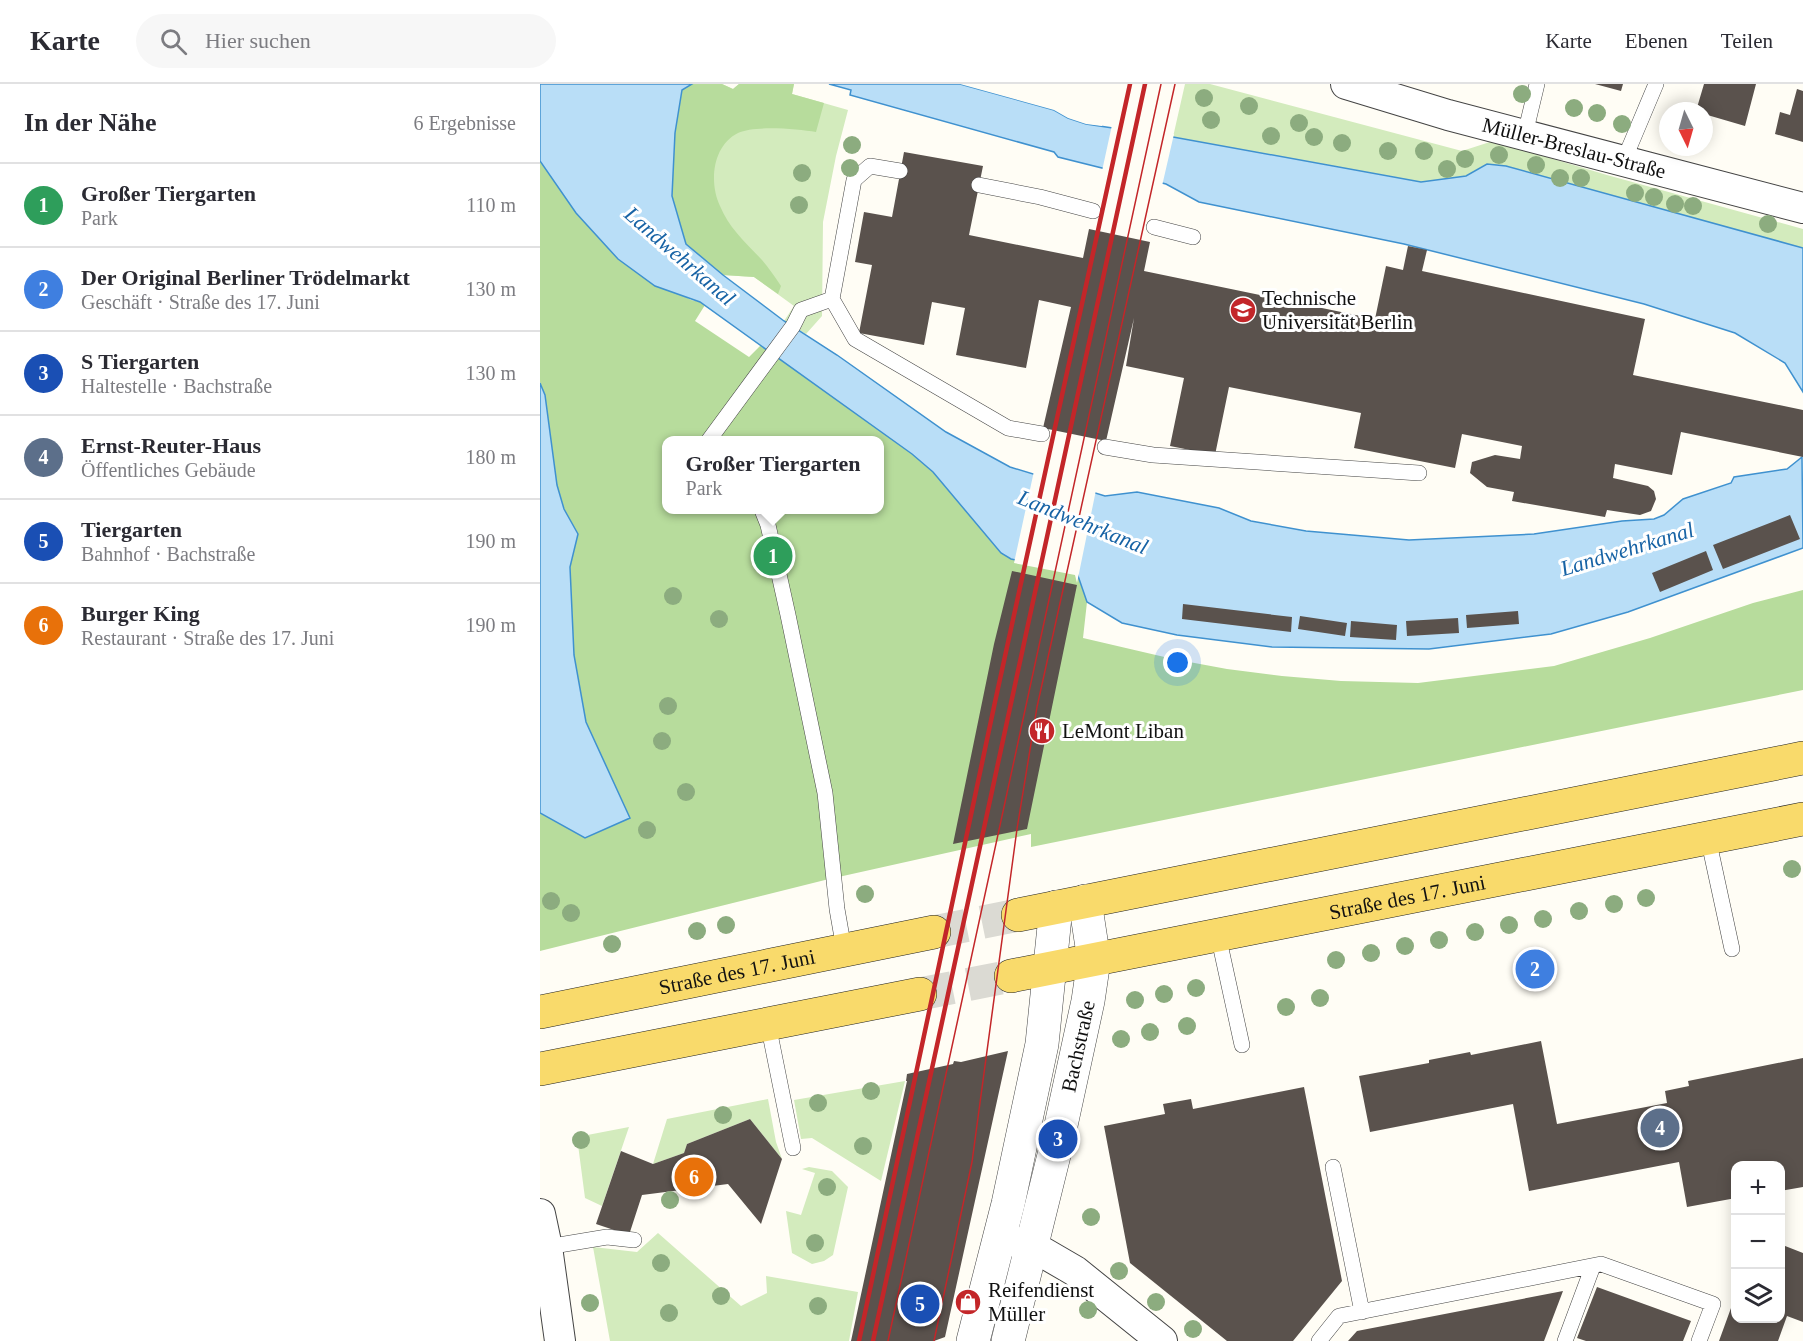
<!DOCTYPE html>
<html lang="de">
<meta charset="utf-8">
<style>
:root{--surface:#fff;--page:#f7f7f7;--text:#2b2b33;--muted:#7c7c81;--line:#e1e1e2;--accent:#111827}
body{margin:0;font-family:Georgia,serif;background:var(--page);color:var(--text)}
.controls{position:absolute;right:18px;bottom:18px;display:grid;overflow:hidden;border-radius:12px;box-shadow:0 3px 15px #0003}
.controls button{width:54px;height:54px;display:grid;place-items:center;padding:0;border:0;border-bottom:2px solid var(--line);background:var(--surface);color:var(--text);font:30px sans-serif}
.compass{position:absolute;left:1119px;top:18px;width:54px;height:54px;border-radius:50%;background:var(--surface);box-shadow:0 3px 15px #0003;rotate:175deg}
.you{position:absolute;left:638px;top:579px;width:21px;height:21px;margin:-15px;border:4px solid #fff;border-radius:50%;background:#1a73e8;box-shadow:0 0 0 9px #1a73e833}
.badge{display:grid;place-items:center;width:39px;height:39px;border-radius:50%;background:var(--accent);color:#fff;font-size:20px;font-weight:700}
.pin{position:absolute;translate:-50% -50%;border:3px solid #fff;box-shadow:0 2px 6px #0006}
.popup{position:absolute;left:122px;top:352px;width:222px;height:78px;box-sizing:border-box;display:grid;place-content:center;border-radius:12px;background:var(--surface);filter:drop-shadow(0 2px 4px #0005);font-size:20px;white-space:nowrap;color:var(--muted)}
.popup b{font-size:22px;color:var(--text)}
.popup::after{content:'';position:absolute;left:50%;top:100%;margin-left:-12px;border:12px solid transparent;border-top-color:var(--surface)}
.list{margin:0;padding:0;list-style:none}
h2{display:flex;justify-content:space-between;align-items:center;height:78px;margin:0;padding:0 24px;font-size:26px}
h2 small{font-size:20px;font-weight:400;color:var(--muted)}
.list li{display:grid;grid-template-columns:39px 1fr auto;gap:18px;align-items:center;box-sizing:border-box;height:84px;padding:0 24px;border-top:2px solid var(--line)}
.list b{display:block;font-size:22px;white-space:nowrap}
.list p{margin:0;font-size:20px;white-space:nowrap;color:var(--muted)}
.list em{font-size:20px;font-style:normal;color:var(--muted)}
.icon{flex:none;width:33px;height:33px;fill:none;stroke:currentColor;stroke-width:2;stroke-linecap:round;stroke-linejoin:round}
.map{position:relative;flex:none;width:1263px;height:1257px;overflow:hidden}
header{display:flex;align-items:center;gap:36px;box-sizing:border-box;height:84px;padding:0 30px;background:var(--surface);border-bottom:2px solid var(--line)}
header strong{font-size:28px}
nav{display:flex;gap:33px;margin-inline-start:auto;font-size:21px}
.search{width:420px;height:54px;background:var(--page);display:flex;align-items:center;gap:15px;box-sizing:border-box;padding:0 21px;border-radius:33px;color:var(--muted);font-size:22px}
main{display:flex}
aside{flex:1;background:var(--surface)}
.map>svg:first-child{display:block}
.green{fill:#d3ebbd}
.forest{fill:#b7dc9c;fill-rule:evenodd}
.water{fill:#b9def7;stroke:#3f91cf;stroke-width:1.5}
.pier{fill:#fffdf5}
.building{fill:#5a524d}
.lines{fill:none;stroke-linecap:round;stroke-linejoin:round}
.primary-tunnel{stroke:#dbdad3;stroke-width:33;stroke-dasharray:33 16;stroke-linecap:butt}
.service-casing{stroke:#444;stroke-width:16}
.minor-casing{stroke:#444;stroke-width:32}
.tertiary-casing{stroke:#444;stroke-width:34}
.primary-casing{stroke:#222;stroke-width:34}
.service{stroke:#fff;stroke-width:15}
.minor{stroke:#fff;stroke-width:30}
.tertiary{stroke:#fff;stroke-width:33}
.primary{stroke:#f9da6b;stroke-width:33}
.tram{stroke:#c32629;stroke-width:1.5}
.rail{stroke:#c32629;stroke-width:4.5}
.tree{fill:#8cac7f}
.labels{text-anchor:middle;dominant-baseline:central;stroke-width:6;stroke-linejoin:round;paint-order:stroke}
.street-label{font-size:21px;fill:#111;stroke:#fff}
.poi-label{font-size:21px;fill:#111;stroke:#fff;text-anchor:start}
.water-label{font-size:22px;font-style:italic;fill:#1763a5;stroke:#fff}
</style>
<header>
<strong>Karte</strong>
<div class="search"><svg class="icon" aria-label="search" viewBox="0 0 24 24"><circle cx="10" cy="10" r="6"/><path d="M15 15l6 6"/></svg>Hier suchen</div>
<nav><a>Karte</a><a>Ebenen</a><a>Teilen</a></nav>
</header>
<main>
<aside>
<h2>In der Nähe<small>6 Ergebnisse</small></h2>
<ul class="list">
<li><span class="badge" style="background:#2e9e5b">1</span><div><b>Großer Tiergarten</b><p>Park</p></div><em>110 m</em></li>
<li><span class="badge" style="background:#3f7fe0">2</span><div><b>Der Original Berliner Trödelmarkt</b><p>Geschäft · Straße des 17. Juni</p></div><em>130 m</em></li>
<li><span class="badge" style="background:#1a4fb4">3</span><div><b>S Tiergarten</b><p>Haltestelle · Bachstraße</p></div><em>130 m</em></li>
<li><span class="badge" style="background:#5c6f8a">4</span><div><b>Ernst-Reuter-Haus</b><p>Öffentliches Gebäude</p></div><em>180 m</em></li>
<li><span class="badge" style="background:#1a4fb4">5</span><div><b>Tiergarten</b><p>Bahnhof · Bachstraße</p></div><em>190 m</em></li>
<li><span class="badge" style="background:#e8710a">6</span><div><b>Burger King</b><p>Restaurant · Straße des 17. Juni</p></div><em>190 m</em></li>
</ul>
</aside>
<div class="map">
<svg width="1263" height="1257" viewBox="0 0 1263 1257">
<rect width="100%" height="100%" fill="#fffdf5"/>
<path class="green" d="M152,0H182L193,5L199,0H254L252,10L308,26L296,72L283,138L282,232L266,250L244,237L254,222L214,193L183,191Z
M645,0H670L922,67L953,57L1067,91L1263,145V164L966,82L947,80L926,92L881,98L633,53Z
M365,997L341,1097L272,1054L261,1055L254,1016Z
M228,1015L236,1058L242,1075L210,1035L147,1060L144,1069L113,1080L127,1035Z
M89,1043L62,1122L45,1114L37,1053Z
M269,1083L292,1087L308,1103L293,1171L284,1177L272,1180L252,1169L246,1127L261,1131L275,1089L262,1085Z
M118,1149L201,1222L227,1209L226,1192L318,1208L309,1257H70L53,1163L97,1168Z"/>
<path class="forest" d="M152,0H182L193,5L199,0H254L252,10L284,19L276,48C257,45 215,41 198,49C172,62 169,99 180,122C189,144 206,159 222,176C229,184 235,193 241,202L238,210L214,193L183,191L146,160L132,112L135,49L142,6Z
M0,77L36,129L78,175L151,216L160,218L165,221L155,237L209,273L221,261L372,370L393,388L461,469L537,489L547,518L543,554L633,575L687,585L742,592L801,597L878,599L1014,582L1110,554L1213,519L1263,506V606L491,763V750L285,796L0,867V729L45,754L90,734L46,638L34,571L30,483L38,450L24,425L17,401L5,311L0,298ZM127,356H340V426H127Z"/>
<path class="water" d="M0,0H152L142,6L135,49L132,112L146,160L183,191L244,237L297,271L406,348L470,383L565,412L597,408L679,424L711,437L766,447L869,456L994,450L1082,437L1114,435L1124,431L1143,415L1191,399L1194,393L1247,385L1262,373L1263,464L1088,528L1011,550L889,565L732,563L637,551L582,539L547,518L537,489L471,475L461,469L393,388L372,370L160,218L115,202L78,175L36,129L0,77Z
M289,0H420L514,26L528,34L546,40L633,53L881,98L926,92L947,80L966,82L1263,164V308L1245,279L1195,249L1104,220L864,160L659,118L626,100L518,73L514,68L310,11L311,6Z
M0,299L5,311L17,401L24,425L38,450L30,483L34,571L46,638L90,734L45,754L0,729Z"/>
<path class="pier" d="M420,0H432L515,23L529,31L547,37L563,39L562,42L546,40L528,34L514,26Z
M572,41L634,50L622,102L562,87Z
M494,387L556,406L537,499L535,491L474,479Z"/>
<path class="building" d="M1055,0H1083L1081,7Z
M1164,0H1216L1205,42L1164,30V27H1156Z
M1257,5L1263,7V58L1235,50L1240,28L1250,31Z
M364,68L443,82L429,151L543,174L549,145L610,158L604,187L835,235L846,182L863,186L868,162L887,166L882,187L1105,235L1093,291L1263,326V373L1141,348L1132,391L1075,380L1073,394L1108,402L1114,407L1116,415L1111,427L1100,431L1067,426L1065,433L972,417L974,408L947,403L930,389L932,378L955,371L980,375L982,362L922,350L915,384L814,364L821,329L689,303L675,371L630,362L644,294L586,282L594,234L566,357L503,344L531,223L499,216L486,284L416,271L425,224L392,218L384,261L319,249L332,181L315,178L324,128L352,133Z
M1250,431L1260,455L1183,485L1173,461Z
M1166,467L1173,486L1120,508L1112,489Z
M472,487L537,501L487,745L413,760L454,560Z
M643,520L752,533L751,548L642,535Z
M978,527L979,540L927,544L926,531Z
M760,532L807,539L805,552L758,545Z
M918,534L919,549L867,552L866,537Z
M811,537L857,541L856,556L810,553Z
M1001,957L1017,1040L1127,1019L1125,1007L1149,1002L1148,997L1263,974V1103L1240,1107V1082H1196V1114L1147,1123L1139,1078L989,1107L973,1020L830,1048L819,992L889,979V976L930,968L931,971Z
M468,967L405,1253L394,1257H311L367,997H366L367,990L413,980L414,977L421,978Z
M764,1003L802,1197L753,1257H687L590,1179L564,1042L625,1030L623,1020L651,1015L653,1025Z
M210,1035L242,1075L221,1140L188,1100L102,1111L89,1151L56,1140L81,1067L113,1080L144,1069L147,1060Z
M1240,1160L1263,1169V1238L1247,1232L1238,1257H1179L1195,1213L1196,1234H1240Z
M1057,1203L1151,1237L1143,1257H1046L1037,1254Z
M1023,1207L1004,1257H808L817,1247Z"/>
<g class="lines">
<path class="primary-tunnel" d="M394,848L478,831
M380,910L471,892"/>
<defs>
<path id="service" d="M985,50L997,0
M1084,76L1116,0
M439,101L500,113L553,127
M614,143L653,153
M292,215L315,255L468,344L502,350
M169,356L253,242L261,226L292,215L314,96L330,82L360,87
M565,363L613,371L879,389
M222,426L228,441L248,531L285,709L297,825L304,865
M1168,754L1192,865
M678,851L702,961
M228,940L253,1064
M793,1083L822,1228
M7,1163L67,1153L94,1156
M779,1257L799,1232L1061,1180L1173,1220L1159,1257
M1025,1257L1053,1182"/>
<g id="minor">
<path id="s1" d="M806,0L908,31L1263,124"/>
<path d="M0,1130L7,1163L20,1257"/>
<path d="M468,1156L492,1162L535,1187L622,1257"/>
</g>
<g id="tertiary">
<path d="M433,1257L468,1120L502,960L516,823"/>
<path id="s2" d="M468,1257L518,1055L548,917L554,876L545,817"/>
</g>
<g id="primary">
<path d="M478,831L1263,674"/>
<path id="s3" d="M471,892L1263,735"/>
<path id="s4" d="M0,928L394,848"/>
<path d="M0,985L380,910"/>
</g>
</defs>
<use href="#service" class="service-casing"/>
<use href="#minor" class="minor-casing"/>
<use href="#tertiary" class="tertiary-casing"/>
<use href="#primary" class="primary-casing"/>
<use href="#service" class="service"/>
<use href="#minor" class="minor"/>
<use href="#tertiary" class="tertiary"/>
<use href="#primary" class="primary"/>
<path class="tram" d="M348,1257L621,0
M394,1257L432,1078L477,745L497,623L635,0"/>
<path class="rail" d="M319,1257L455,618L590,0
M333,1257L605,0"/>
</g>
<g class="tree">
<circle cx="982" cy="10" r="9"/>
<circle cx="664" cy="14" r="9"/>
<circle cx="709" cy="22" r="9"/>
<circle cx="1034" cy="24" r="9"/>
<circle cx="1057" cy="29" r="9"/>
<circle cx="671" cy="36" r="9"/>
<circle cx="759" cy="39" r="9"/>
<circle cx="1082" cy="40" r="9"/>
<circle cx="731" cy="52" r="9"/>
<circle cx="774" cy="53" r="9"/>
<circle cx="802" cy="59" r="9"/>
<circle cx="312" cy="61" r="9"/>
<circle cx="848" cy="67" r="9"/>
<circle cx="884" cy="67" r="9"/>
<circle cx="959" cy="71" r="9"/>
<circle cx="925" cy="75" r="9"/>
<circle cx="996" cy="81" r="9"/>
<circle cx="310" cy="84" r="9"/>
<circle cx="907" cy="85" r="9"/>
<circle cx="262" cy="89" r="9"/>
<circle cx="1020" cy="94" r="9"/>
<circle cx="1041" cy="94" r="9"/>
<circle cx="1095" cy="109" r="9"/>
<circle cx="1114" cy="113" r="9"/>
<circle cx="1135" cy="120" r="9"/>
<circle cx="259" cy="121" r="9"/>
<circle cx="1153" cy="122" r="9"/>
<circle cx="1228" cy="140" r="9"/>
<circle cx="133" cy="512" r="9"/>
<circle cx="179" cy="535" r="9"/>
<circle cx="128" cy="622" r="9"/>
<circle cx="122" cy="657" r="9"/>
<circle cx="146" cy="708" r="9"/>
<circle cx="107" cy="746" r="9"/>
<circle cx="1252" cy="785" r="9"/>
<circle cx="325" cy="810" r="9"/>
<circle cx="1106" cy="814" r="9"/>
<circle cx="11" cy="817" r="9"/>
<circle cx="1074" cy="820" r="9"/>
<circle cx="1039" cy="827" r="9"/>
<circle cx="31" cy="829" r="9"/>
<circle cx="1003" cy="835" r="9"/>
<circle cx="186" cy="841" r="9"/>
<circle cx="969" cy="841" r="9"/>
<circle cx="157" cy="847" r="9"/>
<circle cx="935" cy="848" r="9"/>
<circle cx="899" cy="856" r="9"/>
<circle cx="72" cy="860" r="9"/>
<circle cx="865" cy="862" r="9"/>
<circle cx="831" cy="869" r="9"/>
<circle cx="796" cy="876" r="9"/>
<circle cx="656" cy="904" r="9"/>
<circle cx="624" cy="910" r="9"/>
<circle cx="780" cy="914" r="9"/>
<circle cx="595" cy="916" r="9"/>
<circle cx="746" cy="923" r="9"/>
<circle cx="647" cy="942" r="9"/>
<circle cx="610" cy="948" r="9"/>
<circle cx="581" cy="955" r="9"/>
<circle cx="331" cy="1007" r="9"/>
<circle cx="278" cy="1019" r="9"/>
<circle cx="183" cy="1031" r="9"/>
<circle cx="41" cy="1056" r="9"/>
<circle cx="323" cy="1062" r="9"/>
<circle cx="287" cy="1103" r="9"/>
<circle cx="130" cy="1116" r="9"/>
<circle cx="551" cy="1133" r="9"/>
<circle cx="275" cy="1159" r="9"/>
<circle cx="121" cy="1179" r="9"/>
<circle cx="579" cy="1187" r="9"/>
<circle cx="181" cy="1212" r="9"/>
<circle cx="616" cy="1218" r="9"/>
<circle cx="50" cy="1219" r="9"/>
<circle cx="278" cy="1222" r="9"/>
<circle cx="548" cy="1226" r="9"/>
<circle cx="129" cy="1229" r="9"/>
<circle cx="653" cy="1245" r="9"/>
</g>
<defs>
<symbol id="university-disc" viewBox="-11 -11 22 22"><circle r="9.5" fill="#c32629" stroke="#fff"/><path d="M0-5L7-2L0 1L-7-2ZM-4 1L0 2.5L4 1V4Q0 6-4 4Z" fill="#fff"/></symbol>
<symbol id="restaurant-disc" viewBox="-11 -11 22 22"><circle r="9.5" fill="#c32629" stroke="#fff"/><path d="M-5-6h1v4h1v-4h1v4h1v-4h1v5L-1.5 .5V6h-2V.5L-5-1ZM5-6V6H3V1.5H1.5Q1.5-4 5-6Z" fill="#fff"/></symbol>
<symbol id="shop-disc" viewBox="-11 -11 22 22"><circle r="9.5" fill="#c32629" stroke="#fff"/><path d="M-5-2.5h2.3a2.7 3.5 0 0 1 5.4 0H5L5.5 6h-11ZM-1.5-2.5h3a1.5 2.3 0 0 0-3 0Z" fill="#fff"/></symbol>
</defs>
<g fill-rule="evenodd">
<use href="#university-disc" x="688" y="211" width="30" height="30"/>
<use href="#restaurant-disc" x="487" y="632" width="30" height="30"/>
<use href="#shop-disc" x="413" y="1203" width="30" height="30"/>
</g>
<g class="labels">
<g class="street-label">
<text stroke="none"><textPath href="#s1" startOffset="237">Müller-Breslau-Straße</textPath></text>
<text stroke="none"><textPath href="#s3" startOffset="404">Straße des 17. Juni</textPath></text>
<text stroke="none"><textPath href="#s4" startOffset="201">Straße des 17. Juni</textPath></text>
<text stroke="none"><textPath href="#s2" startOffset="303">Bachstraße</textPath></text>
</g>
<g class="poi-label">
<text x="722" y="214">Technische<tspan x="722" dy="24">Universität Berlin</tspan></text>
<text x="522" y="647">LeMont Liban</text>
<text x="448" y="1206">Reifendienst<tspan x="448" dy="24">Müller</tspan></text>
</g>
<g class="water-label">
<text transform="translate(140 172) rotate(41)">Landwehrkanal</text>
<text transform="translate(543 438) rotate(22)">Landwehrkanal</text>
<text transform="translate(1087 465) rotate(-17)">Landwehrkanal</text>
</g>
</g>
</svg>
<div class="controls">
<button>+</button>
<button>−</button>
<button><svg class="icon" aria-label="layers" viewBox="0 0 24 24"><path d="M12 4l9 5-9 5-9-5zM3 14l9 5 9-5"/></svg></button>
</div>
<svg class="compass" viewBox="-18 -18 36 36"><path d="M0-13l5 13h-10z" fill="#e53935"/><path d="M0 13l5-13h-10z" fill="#7c7c81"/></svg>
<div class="you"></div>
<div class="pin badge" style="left:233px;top:472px;background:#2e9e5b">1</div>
<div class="popup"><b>Großer Tiergarten</b>Park</div>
<div class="pin badge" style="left:995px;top:885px;background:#3f7fe0">2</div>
<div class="pin badge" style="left:518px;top:1055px;background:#1a4fb4">3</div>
<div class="pin badge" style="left:1120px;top:1044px;background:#5c6f8a">4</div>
<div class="pin badge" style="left:380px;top:1220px;background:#1a4fb4">5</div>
<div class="pin badge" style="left:154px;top:1093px;background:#e8710a">6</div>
</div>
</main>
